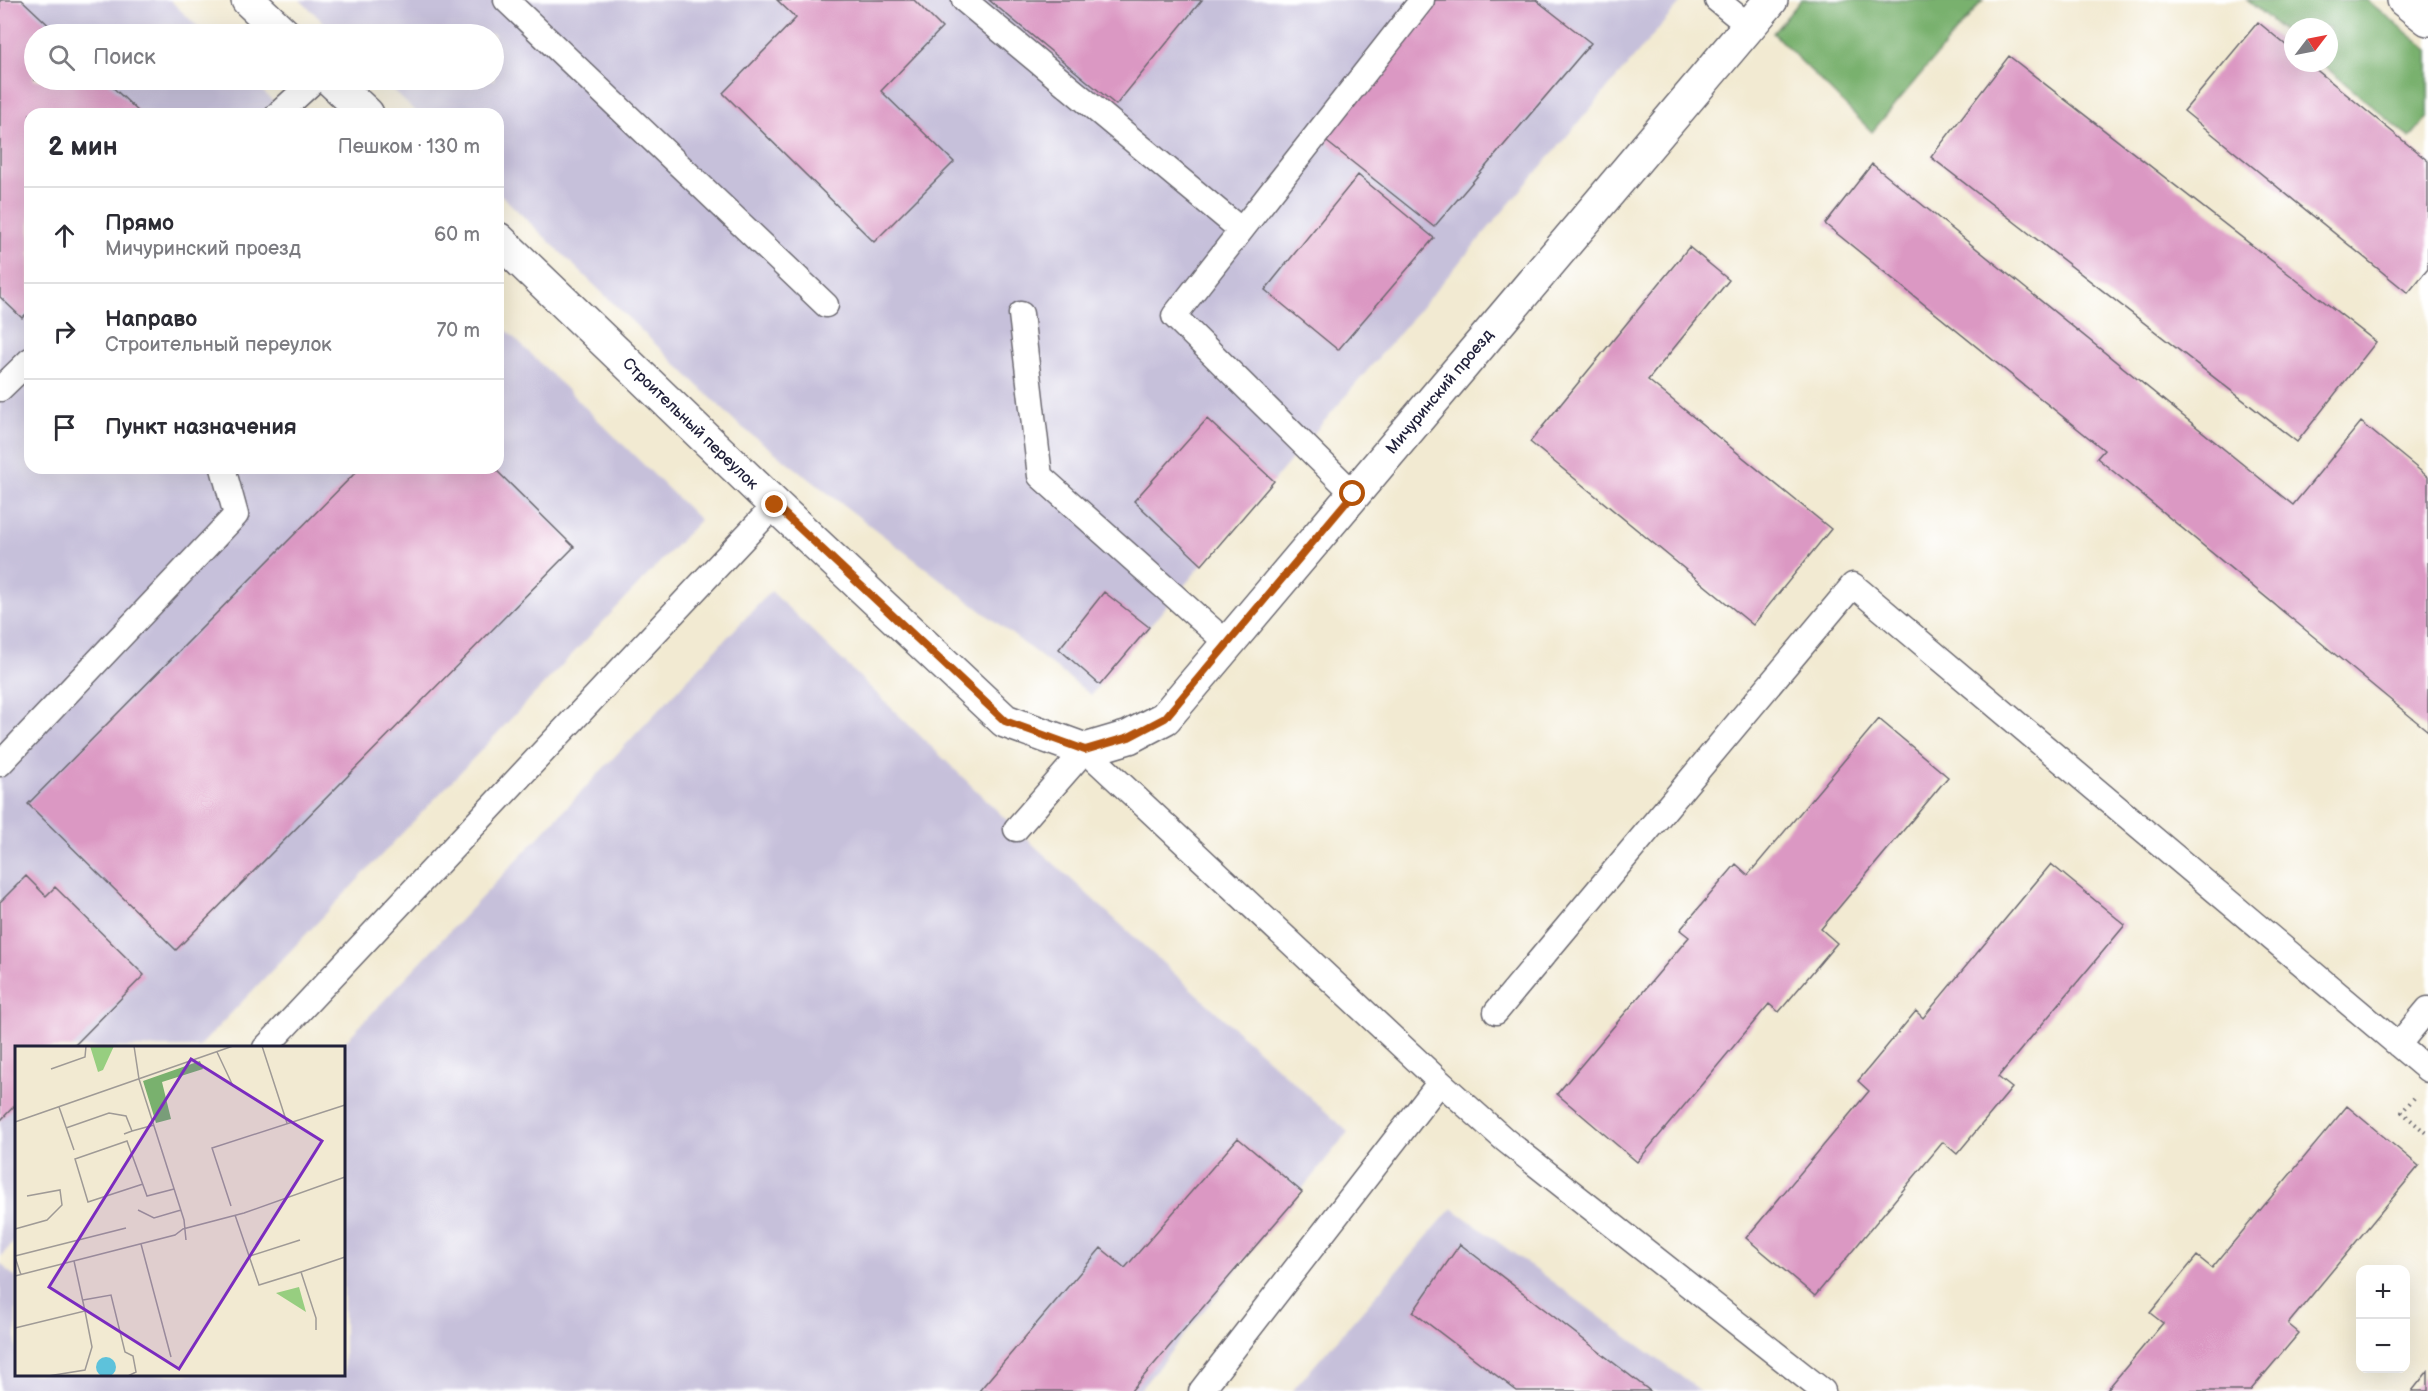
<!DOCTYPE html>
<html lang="ru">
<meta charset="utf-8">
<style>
:root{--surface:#fff;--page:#f2f2f3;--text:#2b2b33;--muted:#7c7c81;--line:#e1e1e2}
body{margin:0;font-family:"Balsamiq Sans",sans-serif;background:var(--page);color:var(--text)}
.controls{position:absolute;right:18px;bottom:18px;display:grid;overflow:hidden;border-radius:12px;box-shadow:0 6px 24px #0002}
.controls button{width:54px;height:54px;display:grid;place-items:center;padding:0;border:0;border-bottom:2px solid var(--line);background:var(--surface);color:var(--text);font:30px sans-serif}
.compass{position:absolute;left:2284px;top:18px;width:54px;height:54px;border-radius:50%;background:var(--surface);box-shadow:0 6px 24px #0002;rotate:58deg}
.stop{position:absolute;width:18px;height:18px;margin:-14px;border:4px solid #b45309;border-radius:50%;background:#fff}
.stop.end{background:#b45309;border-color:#fff;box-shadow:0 2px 6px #0008}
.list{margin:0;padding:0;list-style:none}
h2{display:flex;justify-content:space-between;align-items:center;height:78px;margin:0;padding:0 24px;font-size:26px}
h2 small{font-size:20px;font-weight:400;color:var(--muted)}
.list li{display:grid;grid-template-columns:39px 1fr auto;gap:18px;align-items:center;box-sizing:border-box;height:96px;padding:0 24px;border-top:2px solid var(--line)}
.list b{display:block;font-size:22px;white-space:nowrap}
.list p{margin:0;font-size:20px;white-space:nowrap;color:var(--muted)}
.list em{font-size:20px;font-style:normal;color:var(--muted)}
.icon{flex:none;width:33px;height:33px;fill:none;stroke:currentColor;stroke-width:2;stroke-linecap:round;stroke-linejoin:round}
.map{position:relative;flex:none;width:2428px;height:1391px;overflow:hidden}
.search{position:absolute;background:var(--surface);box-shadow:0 6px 24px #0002;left:24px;top:24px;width:480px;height:66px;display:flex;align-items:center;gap:15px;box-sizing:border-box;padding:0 21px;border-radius:33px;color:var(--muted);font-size:22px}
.panel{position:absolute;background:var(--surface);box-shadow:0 6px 24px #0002;left:24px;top:108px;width:480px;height:366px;border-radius:18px}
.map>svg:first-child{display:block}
.industrial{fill:#c6c0da}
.forest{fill:#79b16e;stroke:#4e6a54;stroke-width:1.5}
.building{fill:#db98c3}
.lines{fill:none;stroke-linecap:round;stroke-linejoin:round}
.service-casing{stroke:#6b6870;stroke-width:27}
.minor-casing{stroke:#6b6870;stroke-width:36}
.tertiary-casing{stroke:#6b6870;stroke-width:36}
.path{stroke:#6b6870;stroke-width:4;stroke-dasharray:1.5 4.5;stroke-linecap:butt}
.service{stroke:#fff;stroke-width:24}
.minor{stroke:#fff;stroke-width:33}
.tertiary{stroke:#fff;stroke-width:33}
.route{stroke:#b45309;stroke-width:8}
.labels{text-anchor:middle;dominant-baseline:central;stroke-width:6;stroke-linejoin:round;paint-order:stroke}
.street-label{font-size:16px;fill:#22223b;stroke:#fff}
.inset-road{fill:none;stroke:#9f9a96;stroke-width:1.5}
.view{fill:#7b2cbf;fill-opacity:0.15;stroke:#7b2cbf;stroke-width:3}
.inset-edge{fill:none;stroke:#22223b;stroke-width:3}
</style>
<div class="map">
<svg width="2428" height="1391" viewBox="0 0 2428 1391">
<rect width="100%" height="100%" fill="#fff"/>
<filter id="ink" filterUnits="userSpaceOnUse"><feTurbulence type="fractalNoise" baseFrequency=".0167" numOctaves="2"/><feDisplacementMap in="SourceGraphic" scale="12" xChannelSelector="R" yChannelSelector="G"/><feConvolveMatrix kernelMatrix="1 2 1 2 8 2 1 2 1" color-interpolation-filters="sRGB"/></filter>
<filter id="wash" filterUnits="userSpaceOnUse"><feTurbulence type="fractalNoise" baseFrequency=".008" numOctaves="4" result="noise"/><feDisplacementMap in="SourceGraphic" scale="24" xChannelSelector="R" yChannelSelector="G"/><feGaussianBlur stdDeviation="1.35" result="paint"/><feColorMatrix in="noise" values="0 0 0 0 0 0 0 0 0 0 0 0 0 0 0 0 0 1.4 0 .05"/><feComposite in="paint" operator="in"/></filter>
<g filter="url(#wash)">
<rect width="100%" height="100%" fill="#f2ead2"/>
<path class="industrial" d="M0,0H170L205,34H34V80H251L286,114H30V468H498V322L700,520L199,1047L16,1048V1240L0,1257Z
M300,0H1683L1091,695L739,425L498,192V114H418L382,80H494V34H336Z
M771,591L1016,829L1348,1132L1139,1391H0V1263L16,1278V1374H344V1048L340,1047Z
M1452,1208L1701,1391H1292Z"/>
<path class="forest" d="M1801,0H1983L1872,132L1773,33Z
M2247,0H2367L2428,50V116L2410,138L2321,63H2329V27H2293V39Z"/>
<g id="blocks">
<path class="building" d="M0,0H22L58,34H34V80H105L141,114H30V310L22,318L0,297Z
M777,0H914L942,28L881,91L954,162L874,242L723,93L796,18Z
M989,0H1202L1116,105Z
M1435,0H1536L1591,43L1434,227L1322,138Z
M2258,22L2293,51V63H2308L2428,161V269L2408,293L2184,111Z
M2009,56L2376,342L2297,442L1931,157Z
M1872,164L2293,505L2361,422L2428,477V731L2097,458L2104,450L1825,224Z
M1358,175L1434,238L1338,350L1265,290Z
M1689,247L1729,280L1648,380L1831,529L1753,625L1530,442Z
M1207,419L1274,481L1202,565L1134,501Z
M360,468H494L574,547L176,950L28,804Z
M1104,592L1149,627L1100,685L1059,649Z
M1879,719L1948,777L1821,929L1837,943L1779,1012L1769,1004L1637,1162L1557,1094L1689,937L1680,930L1736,864L1748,875Z
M2051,864L2125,925L1998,1077L2012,1088L1957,1154L1943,1142L1815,1296L1746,1238L1869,1091L1858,1081L1916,1011L1923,1018Z
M26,876L46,896L55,887L144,975L72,1048H16V1104L0,1121V902Z
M2347,1106L2419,1166L2288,1324L2299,1333L2250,1391H2106L2163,1323L2150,1313L2197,1256L2212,1268Z
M1238,1138L1302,1192L1131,1391H979L1101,1248L1125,1268Z
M1460,1244L1650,1391H1517L1413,1312Z
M2428,1371V1391H2412Z"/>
</g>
</g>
<g filter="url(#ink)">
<use href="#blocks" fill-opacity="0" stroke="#6b6870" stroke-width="1.5"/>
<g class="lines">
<defs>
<path id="service" d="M506,0L826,305
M964,0L1241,230
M1717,0L1749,26
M278,114L315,80
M1021,314L1040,476L1228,644
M0,389L30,360
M1354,494L1174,316L1422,0
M0,764L236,515L223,468
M1016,829L1085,750L1440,1082L1505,1140L1823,1391
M1496,1012L1853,585L2428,1070
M2398,1045L2428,1009
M265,1048L775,505
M1201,1391L1440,1082"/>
<path id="minor" d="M2404,0L2428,19"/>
<path id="tertiary" d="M248,0L284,34
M331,80L367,114
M498,239L775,505L1005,721L1085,750L1129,737L1165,718L1771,0"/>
</defs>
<use href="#service" class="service-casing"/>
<use href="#minor" class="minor-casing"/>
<use href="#tertiary" class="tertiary-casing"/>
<path class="path" d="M2414,1098L2402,1112L2428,1135"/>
<use href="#service" class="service"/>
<use href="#minor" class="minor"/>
<use href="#tertiary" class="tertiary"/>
</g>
</g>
<g class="lines" filter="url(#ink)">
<path class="route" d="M775,505L1005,721L1085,750L1129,737L1165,718L1353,494"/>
</g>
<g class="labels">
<g class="street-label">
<text transform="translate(1440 392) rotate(-50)">Мичуринский проезд</text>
<text transform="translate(690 424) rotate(44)">Строительный переулок</text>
</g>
</g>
<g transform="translate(15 1046)">
<rect width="330" height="330" fill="#f2ead2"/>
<path d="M75,0H99L88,24L83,26ZM284,241L291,266L261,247Z" fill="#97ce80"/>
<path d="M185,15L188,23L147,36L156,73L141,77L128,35Z" fill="#79b16e"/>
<path d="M81 321a10 10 0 1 1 20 0a10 10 0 1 1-20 0Z" fill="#5dc2db"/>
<path class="inset-road" d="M119,0L124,33L169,174L171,194M247,0L272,77M202,6L218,40M36,23L70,11L71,0M44,61L59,104M0,76L218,0M51,82L94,67L111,70L117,85L109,88M117,85L139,79M128,138L73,156L60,113L112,95L132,150L159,143M216,160L197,102L330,59M123,164L139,172L166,164M220,169L244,239L286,226L301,272V284M0,183L32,174L47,159L45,144L12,150M126,198L156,311M0,210L111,182M235,210L285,194M0,211L6,229M286,226L330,211M0,230L160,189L168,183L229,167L330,131M68,254L96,249L110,306L118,310L121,326L113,330M0,282L70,265L59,215M33,330L70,324L77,301L70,265"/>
<path class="view" d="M176,13L307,95L164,323L34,241Z"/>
<rect width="330" height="330" class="inset-edge"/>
</g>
</svg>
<div class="controls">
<button>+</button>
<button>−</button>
</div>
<svg class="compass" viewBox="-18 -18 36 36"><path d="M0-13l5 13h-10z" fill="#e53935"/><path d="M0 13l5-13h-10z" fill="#7c7c81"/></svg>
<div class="stop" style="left:1353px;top:494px"></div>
<div class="stop end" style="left:775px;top:505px"></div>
<div class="search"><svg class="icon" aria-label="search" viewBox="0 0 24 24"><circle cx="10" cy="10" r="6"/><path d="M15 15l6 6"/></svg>Поиск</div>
<section class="panel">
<h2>2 мин<small>Пешком · 130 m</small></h2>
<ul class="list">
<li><svg class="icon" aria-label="ahead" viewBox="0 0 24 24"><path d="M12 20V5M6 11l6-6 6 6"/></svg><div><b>Прямо</b><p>Мичуринский проезд</p></div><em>60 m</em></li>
<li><svg class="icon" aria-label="right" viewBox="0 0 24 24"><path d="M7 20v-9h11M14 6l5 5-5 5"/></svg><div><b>Направо</b><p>Строительный переулок</p></div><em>70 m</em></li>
<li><svg class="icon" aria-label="arrive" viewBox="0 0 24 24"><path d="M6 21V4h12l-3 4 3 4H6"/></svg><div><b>Пункт назначения</b></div></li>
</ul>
</section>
</div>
